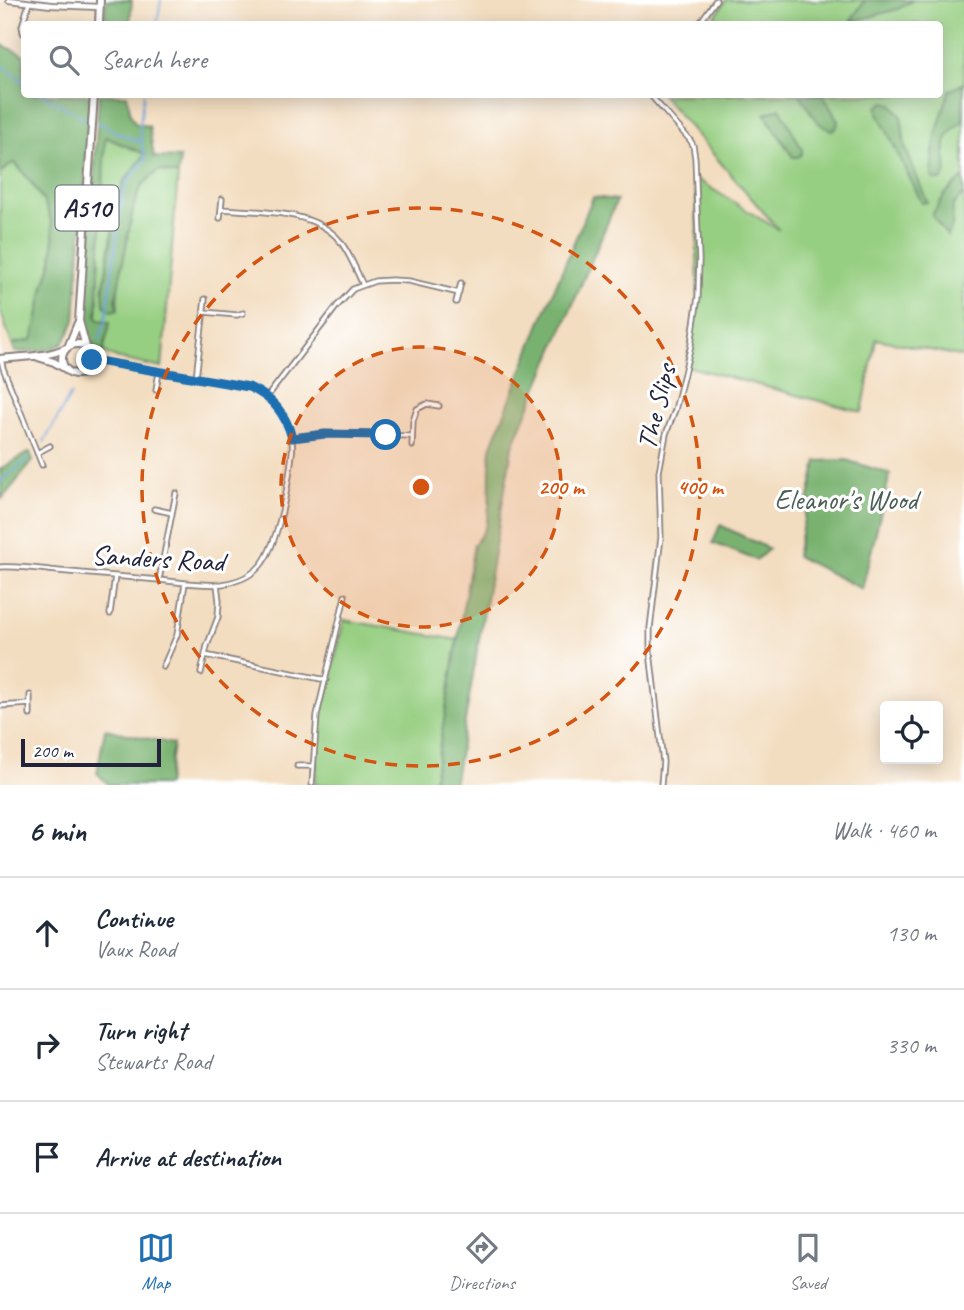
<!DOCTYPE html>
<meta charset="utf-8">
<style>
:root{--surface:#fff;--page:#f2f2f3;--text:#1f2937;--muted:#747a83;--line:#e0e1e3;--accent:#1f6fb2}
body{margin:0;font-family:Caveat,sans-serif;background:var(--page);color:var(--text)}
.controls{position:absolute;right:21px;bottom:21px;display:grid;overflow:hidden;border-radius:7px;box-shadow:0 4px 18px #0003}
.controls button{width:63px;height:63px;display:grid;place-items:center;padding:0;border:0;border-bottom:2px solid var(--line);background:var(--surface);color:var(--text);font:35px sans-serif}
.scale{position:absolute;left:21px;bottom:18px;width:140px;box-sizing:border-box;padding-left:7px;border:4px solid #22223b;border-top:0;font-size:19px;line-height:24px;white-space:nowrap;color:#22223b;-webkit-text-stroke:5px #fff;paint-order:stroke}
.stop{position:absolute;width:21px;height:21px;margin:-16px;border:5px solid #1f6fb2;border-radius:50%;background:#fff}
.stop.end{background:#1f6fb2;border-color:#fff;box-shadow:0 2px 7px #0008}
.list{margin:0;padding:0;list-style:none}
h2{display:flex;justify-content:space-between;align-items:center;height:91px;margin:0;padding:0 28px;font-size:30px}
h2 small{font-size:23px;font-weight:400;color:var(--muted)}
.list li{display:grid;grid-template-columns:46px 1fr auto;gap:21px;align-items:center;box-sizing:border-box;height:112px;padding:0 28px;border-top:2px solid var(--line)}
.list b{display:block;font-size:26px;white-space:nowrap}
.list p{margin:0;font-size:23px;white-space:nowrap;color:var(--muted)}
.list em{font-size:23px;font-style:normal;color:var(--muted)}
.icon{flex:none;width:38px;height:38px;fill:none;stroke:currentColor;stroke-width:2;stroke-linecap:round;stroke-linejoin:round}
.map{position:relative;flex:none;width:964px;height:785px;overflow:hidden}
.search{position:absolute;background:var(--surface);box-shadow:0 4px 18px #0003;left:21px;right:21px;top:21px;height:77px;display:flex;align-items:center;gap:18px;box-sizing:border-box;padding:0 24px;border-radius:7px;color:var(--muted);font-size:26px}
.sheet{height:427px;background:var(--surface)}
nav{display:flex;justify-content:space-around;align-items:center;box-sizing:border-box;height:98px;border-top:2px solid var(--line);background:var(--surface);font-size:19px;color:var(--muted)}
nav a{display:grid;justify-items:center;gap:4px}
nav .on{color:var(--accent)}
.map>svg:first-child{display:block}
.green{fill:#97cf82;stroke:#5c785e;stroke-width:2}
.forest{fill:#79b270;stroke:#4e6a56;stroke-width:2}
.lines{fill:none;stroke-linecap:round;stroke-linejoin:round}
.stream{stroke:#6fa0d9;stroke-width:2}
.minor-casing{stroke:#8a807e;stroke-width:7}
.tertiary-casing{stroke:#8a807e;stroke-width:8}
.primary-casing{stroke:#8a807e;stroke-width:10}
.minor{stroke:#fff;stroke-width:3.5}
.tertiary{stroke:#fff;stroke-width:4.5}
.primary{stroke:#fff;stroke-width:6}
.route{stroke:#1f6fb2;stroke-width:9}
.ring{fill:none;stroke:#d45411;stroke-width:3.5;stroke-dasharray:12 9}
.labels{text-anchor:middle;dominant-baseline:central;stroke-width:6;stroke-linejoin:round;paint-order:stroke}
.shield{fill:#fff;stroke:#646476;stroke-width:2}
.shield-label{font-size:26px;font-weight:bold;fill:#22223b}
.street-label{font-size:28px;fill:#22223b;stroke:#fff}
.park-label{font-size:28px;fill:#4b5f54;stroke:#fff}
.centre{fill:#d45411;stroke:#fff;stroke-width:3.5}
.ring-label{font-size:21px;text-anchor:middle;font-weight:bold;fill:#d45411;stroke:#fff;stroke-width:6;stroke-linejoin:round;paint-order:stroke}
</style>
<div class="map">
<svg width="964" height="785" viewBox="0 0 964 785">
<rect width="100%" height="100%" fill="#fff"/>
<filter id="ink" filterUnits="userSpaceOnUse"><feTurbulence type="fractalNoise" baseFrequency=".0143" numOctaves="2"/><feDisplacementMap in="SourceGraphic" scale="14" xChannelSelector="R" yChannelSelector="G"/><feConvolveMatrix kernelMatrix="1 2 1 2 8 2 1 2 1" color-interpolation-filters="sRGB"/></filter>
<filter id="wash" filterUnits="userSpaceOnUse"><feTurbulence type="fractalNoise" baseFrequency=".00686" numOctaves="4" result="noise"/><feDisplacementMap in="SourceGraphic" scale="28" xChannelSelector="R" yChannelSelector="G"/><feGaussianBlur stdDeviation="1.57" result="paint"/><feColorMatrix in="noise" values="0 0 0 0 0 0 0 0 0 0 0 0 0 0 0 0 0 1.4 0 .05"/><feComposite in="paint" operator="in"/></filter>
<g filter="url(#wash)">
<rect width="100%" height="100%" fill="#f3ddc0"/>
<path class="green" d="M726,0H964V357L876,339L862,412L686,366L698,297L696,179L779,230L662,95L940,94V24H710Z
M105,137L146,154L123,183L117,205L103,292L118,308C115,289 131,200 142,184C146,179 154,174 159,170L178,175L162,368L116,358L103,352L110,322L100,320L97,317Z
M14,162C42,193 59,217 52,260C50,269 46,278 44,287C40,305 38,323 32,340L12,344L0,310V173Z
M344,620L458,640L433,785H315L319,726Z"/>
<path class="forest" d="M106,0H132L130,24H104Z
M865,0H913L898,9L850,22Z
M0,44L24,55V94L91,95L75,320C72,327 69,335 64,341C55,353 29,351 15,352L12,344L32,340C38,323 40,305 44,287C46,278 50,269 52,260C59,217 42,193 14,162L0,173Z
M964,83L963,121C927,146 958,163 941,180H935L932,177L933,151L936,135L949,91Z
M99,95H127L131,116L136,124L149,126L154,157L180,158L178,175L159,170L142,185L134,205L116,298L118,309L111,311L104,305L103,292L117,205L123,183L145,154L105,137L97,317L100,320L110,322L103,352C86,342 87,332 85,313Z
M800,95H823L838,121L837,127L833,130C817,129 808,106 800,95Z
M885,102L892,104L901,116L905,147L927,202L922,203L879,115L877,107Z
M780,108L802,149V154L798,157H793L765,114Z
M964,177V194L953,205L952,227L947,236L932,215L946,193Z
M593,197L617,200L512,448L454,785H433L474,544C478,540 481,535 484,530C493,509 488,472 491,448L541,321Z
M30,452L33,461L2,499L0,469Z
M846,460L890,474L862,589L796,556L817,461Z
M720,525L769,549L756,560L713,543Z
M105,729L173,744L167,785H109L97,773Z"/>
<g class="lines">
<path class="stream" d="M157,24L161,0
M0,64L24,82
M41,94L73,112
M77,113L88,122
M96,123L103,124L113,131L140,142
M961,339L964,338
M99,340L106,320L121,205L126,183L146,159C137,137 140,118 144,94
M44,442L71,394
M0,482L28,459"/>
</g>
</g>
<g filter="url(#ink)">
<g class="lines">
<defs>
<path id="minor" d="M699,24L716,0
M24,34L23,32L22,26L29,3
M652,94V97L690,140L693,145L695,158L699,260L698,297L691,345L675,410L666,434L659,472L661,537L650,628V652L663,762L661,785
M221,209C258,212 314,209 340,241C350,254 356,270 363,285
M220,218L222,199
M456,302L461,283
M204,312L237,315L243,313
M1,359L3,368L42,465
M196,378L205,299
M156,390L159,372
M267,397L337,306L353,289L375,281L392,280L409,281L459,293
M292,438L325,434L412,436
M412,446L413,421L417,409L427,404L439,406
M37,453L50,446
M154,509L172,513
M0,567C19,566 39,569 58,571C92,574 125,577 159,580C180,582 202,586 222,584C236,582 251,576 260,566C278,546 289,482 292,454C296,420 272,393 240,385L92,360
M159,580L176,493
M110,614L115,576
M205,655L326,680
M163,667L177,635L185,583
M201,673L207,646L218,617L219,601L217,584
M30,695V715
M0,706L30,704
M297,766H313
M312,784L317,715L345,596"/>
<path id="tertiary" d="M9,0L51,5L100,7"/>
<path id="primary" d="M99,24L100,0
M62 359a15 15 0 1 1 30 0a15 15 0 1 1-30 0Z
M69,345L78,323
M86,347L79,321L94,94
M38,357L54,362L64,368
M0,359C23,356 45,358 66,348"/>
</defs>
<use href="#minor" class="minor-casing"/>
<use href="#tertiary" class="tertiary-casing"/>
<use href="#primary" class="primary-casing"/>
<use href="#minor" class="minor"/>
<use href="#tertiary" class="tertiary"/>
<use href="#primary" class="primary"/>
</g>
</g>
<g class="lines" filter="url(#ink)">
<path class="route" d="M92,360L249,387C273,398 285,413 292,438L325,434L386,435"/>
</g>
<circle cx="421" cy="487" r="140" fill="#d45411" fill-opacity=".12"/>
<g class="ring">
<circle cx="421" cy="487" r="140"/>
<circle cx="421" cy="487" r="279"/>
</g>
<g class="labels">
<rect class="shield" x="55.5" y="185.5" width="63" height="45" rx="5"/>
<g class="shield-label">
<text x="87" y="208">A510</text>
</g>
<g class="street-label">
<text transform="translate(656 407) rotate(-76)">The Slips</text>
<text transform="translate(158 558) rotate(3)">Sanders Road</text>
</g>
<g class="park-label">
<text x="846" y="499">Eleanor's Wood</text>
</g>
</g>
<circle cx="421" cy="487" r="10" class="centre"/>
<g class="ring-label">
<text x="561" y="494">200 m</text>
<text x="700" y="494">400 m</text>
</g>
</svg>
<div class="controls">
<button><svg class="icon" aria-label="locate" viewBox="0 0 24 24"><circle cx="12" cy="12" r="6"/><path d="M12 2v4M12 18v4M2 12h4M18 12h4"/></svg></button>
</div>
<div class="scale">200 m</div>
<div class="stop" style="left:386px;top:435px"></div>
<div class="stop end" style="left:92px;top:360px"></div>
<div class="search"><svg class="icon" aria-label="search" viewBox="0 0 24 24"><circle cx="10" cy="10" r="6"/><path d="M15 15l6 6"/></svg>Search here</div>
</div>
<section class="sheet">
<h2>6 min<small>Walk · 460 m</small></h2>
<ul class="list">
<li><svg class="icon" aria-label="ahead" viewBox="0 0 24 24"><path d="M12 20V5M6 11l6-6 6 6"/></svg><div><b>Continue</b><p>Vaux Road</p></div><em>130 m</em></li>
<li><svg class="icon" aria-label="right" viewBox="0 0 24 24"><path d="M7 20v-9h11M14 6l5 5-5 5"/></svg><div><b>Turn right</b><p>Stewarts Road</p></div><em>330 m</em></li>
<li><svg class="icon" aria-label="arrive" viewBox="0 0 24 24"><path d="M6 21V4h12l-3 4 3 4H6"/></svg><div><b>Arrive at destination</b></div></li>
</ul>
</section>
<nav>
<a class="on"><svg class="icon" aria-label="map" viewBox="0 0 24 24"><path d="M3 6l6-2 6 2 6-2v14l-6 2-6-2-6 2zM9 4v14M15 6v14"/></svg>Map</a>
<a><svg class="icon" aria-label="directions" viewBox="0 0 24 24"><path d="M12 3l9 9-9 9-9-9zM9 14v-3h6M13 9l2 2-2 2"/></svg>Directions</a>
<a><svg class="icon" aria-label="saved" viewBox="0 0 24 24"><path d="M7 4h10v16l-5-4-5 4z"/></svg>Saved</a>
</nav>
